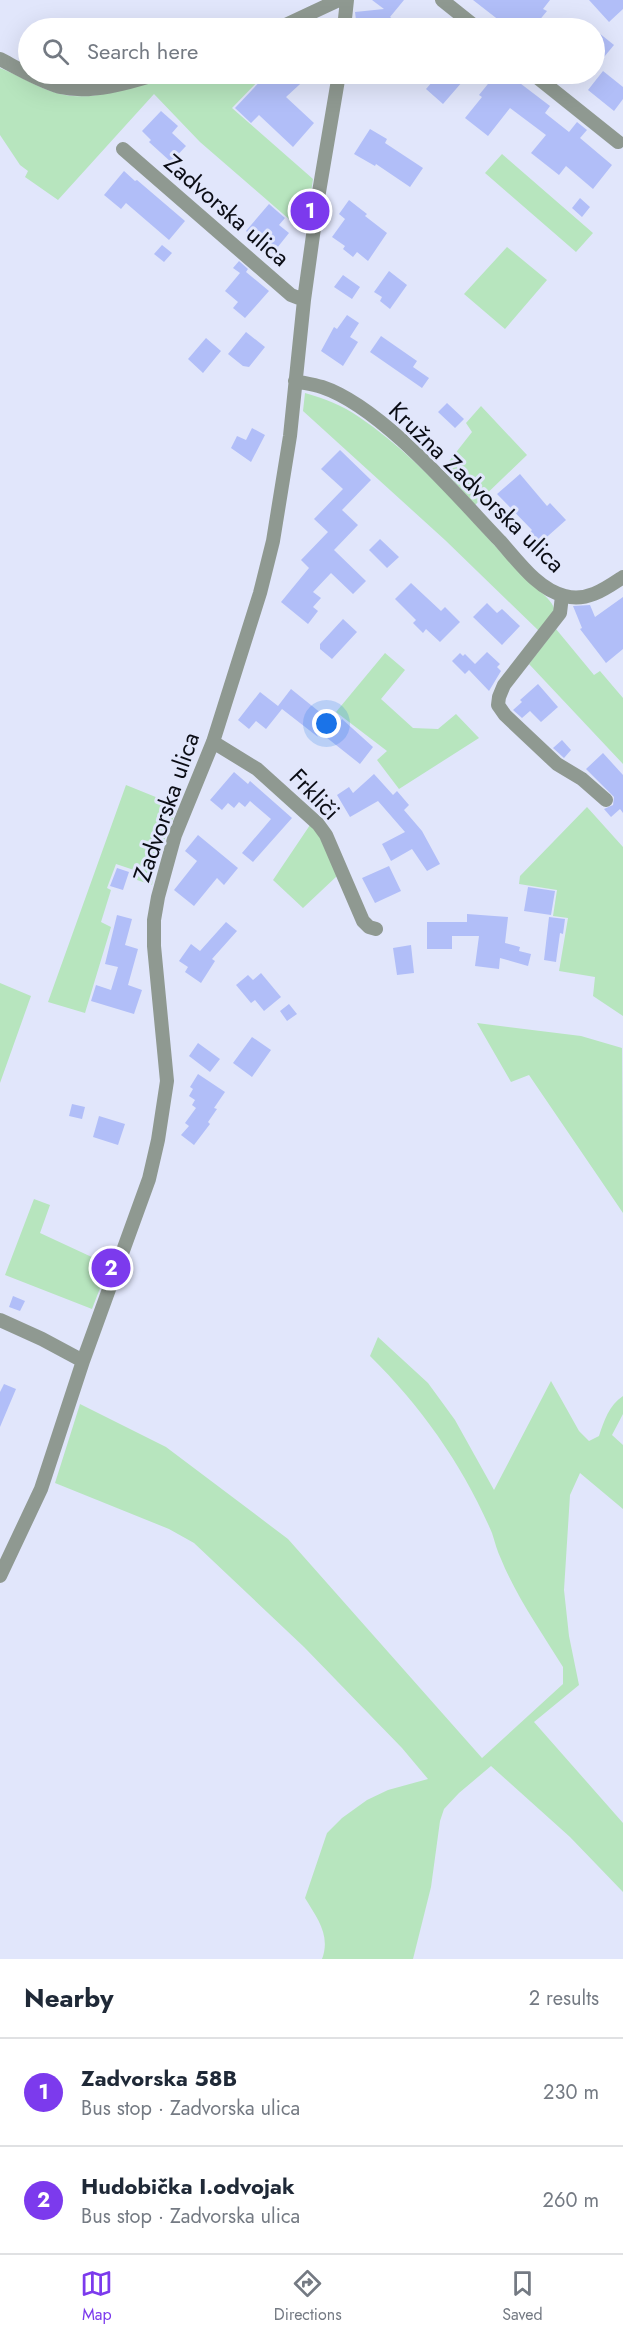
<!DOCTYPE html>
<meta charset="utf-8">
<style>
:root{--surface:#fff;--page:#f6f6f7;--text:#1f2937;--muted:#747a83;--line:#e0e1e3;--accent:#7c3aed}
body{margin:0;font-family:Jost,sans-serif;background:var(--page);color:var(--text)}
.you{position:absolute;left:327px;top:724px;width:21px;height:21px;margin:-15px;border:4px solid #fff;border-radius:50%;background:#1a73e8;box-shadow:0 0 0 9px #1a73e833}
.badge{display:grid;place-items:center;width:39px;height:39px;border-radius:50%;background:var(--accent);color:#fff;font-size:20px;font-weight:700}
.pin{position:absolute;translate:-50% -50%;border:3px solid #fff;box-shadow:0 2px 6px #0006}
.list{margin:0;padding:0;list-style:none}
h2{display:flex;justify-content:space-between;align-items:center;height:78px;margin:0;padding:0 24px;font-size:26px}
h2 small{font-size:20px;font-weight:400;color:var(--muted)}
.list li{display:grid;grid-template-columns:39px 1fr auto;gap:18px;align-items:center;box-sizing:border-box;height:108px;padding:0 24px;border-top:2px solid var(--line)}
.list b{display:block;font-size:22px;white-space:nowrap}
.list p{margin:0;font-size:20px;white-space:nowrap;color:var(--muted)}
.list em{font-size:20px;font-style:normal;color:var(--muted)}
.icon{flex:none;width:33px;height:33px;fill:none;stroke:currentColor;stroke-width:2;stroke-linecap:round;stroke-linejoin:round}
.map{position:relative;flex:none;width:623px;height:1959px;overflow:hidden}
.search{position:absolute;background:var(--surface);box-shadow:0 6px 24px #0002;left:18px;right:18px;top:18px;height:66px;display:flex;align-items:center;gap:15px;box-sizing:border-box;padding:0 21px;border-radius:33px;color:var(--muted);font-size:22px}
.sheet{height:294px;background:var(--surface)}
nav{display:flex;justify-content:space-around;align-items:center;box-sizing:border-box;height:84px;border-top:2px solid var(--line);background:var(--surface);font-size:16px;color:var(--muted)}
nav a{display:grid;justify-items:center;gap:3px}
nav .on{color:var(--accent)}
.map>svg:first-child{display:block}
.green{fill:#b7e5be}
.building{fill:#b1bef8}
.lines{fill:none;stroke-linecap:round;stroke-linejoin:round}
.minor{stroke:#8f9991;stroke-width:14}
.labels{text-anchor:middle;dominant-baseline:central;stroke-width:6;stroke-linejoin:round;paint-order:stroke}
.street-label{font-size:24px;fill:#0a0c14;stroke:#e1e6fb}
</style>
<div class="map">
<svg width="623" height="1959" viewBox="0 0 623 1959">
<rect width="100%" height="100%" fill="#e1e6fb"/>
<path class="green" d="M0,68C24,77 46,94 73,96C108,99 141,81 175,74C195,70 236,74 258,74L262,77L232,108L313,179L305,233L200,142L154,94L58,200L25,177L28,171L20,165L0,135Z
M502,154L593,233L576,252L485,173Z
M507,247L547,280L505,329L464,294Z
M305,393C325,399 342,405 359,417C421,459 469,519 520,573C527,581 554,600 554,609C555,617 544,626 540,632L445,540L303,411Z
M481,406L527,455L475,505L443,469L472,432L466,423Z
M556,629L594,675L600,671L623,698V764L529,664Z
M385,653L405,670L381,699L413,728L438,729L456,714L479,738L399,789L377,760L387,751L336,712Z
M126,785L178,806L156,861L152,885L131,878L134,870L116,864L107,888L111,890L101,922L111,927L85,1013L48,1002Z
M587,807L623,847V1016L593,996L595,977L559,971L568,918L553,916L557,890L519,884L520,876Z
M310,825L319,835L337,876L303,908L273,880Z
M0,983L31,996L0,1083Z
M477,1023L581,1036L622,1048L623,1213L529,1075L511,1082Z
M34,1199L50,1205L40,1233L109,1265L92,1309L5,1275Z
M378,1337L428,1383L455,1420L494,1490L551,1381L579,1431L589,1441L599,1436C604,1421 609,1405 623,1396V1414L612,1435L623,1445V1509L580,1473L570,1495L564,1590L569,1636L579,1685L534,1722L623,1823V1892L570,1837L491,1766L459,1793L444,1809L440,1821L431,1887L413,1959H322C331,1935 317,1918 305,1898L327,1833L342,1818L367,1800L388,1790L428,1779L402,1748L304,1647L194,1543L169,1529L55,1483L80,1404L166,1447L288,1539L482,1758L563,1684V1667C542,1633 516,1596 501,1559C497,1551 495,1542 492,1533C464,1467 421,1406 370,1356Z"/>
<path class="building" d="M372,0H404L390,17L405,28H357L355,12L384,9Z
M473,0H550L543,9L547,11L533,28H509Z
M589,0H623V9L609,22Z
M594,29L614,45L594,69Z
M603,71L623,87V99L614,111L588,90Z
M267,74H311L286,97L314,123L293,147L259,115L251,123L235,108Z
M439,74H469L443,104L426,89Z
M496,74H508L550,106L545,113L569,132L577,122L587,130L580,138L612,165L593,189L566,166L559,175L531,153L546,135L510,108L488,136L465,118L482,97L479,95Z
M161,111L178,126L172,133L186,146L171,162L149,142L151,140L142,131Z
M370,129L387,139L385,143L423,168L410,187L376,164L375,166L354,154Z
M124,171L135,181L137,180L185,221L169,240L126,203L121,209L104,195Z
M580,198L590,207L582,217L572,208Z
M349,200L367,214L365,216L387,233L368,261L357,252L353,257L343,249L345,246L332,237L345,219L339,214Z
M269,204L285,218L279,225L289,233L273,253L246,231Z
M162,245L172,253L164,262L154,254Z
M239,261L248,269L246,272L269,291L245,318L233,308L238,302L225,291L240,273L233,268Z
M389,271L407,285L390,309L380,301L382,297L374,292Z
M343,275L360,287L352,299L334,287Z
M347,315L359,323L350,337L358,342L343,366L321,351L334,327L337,329Z
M246,332L265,347L249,367L243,366L228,354Z
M381,336L417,361L413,367L429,378L422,388L370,352Z
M206,338L221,351L203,373L188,359Z
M447,403L464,419L455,428L438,412Z
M252,428L265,435L251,462L231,448L237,436L246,440Z
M340,450L371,480L342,510L358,525L334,550L366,581L353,594L331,573L313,592L321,598L313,607L318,611L308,624L281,602L309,568L301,560L328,532L314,519L343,489L321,469Z
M520,474L547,506L550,503L566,520L540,543L530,532L532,530L497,494Z
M380,539L399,557L387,568L369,550Z
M411,583L441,611L445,607L460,622L440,642L426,629L423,633L413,623L416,620L395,599Z
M623,597V649L606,663L580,629L582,628L573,606L590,605L595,617Z
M487,603L497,613L502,609L520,626L502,645L473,617Z
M343,619L357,632L332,659L320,649V644Z
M487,652L500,664L497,667L501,671L489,691L469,670L465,674L452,661L460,653L463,656L465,654L475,664Z
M538,684L558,707L541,722L530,711L522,718L513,710L522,702L520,700Z
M291,689L337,726L342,719L373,747L360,764L312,726L318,737L282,709L266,729L256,721L249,729L238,720L260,692L278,706Z
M562,740L571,750L564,758L553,748Z
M603,753L623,775V813L620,809L611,817L604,809L613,805L614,797L586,769Z
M234,772L248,784L250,781L292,818L253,862L242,853L271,819L250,801L245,807L239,802L234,808L228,803L222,810L210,800Z
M374,774L393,795L397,791L409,805L404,810L422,831L440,864L427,871L412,849L391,861L382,844L405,832L378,801L350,817L337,795L349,787L353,793Z
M198,835L238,868L224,885L217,878L194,906L174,890L197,861L185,851Z
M389,866L401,891L375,903L362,878Z
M117,868L129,872L123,890L110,886Z
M528,887L555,891L551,915L524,911Z
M467,914L508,917L505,943L520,947L519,951L531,954L528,966L500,958L499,969L475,966L479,936H452V949H427V922H467Z
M117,915L132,919L125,945L138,949L128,985L142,990L134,1014L91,1001L96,985L111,990L118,967L105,964Z
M549,917L565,919L563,934L560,933L556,962L544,960Z
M226,922L237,931L212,959L215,961L201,983L185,972L188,967L179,961L191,944L200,951Z
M411,945L414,973L397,975L393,948Z
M261,973L281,997L264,1011L255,1000L251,1003L236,985L248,975L253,980Z
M289,1004L297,1014L287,1021L280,1011Z
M252,1037L271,1050L252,1077L233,1063Z
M198,1043L220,1059L210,1072L189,1056Z
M198,1074L225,1092L214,1108L217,1109L208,1122L210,1124L194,1145L181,1135L189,1126L185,1123L196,1108L192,1105L195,1100L189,1096L193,1089L190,1087Z
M72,1104L85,1107L82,1119L69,1116Z
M99,1116L125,1124L118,1145L93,1137Z
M13,1296L25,1301L20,1311L9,1307Z
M4,1384L16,1389L0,1427V1392Z"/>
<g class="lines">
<path class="minor" d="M442,0L477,28
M279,28L339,0
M344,28L347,0
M0,59C19,69 39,81 60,87C91,94 128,83 157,74
M533,74L618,142
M123,149L291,295L304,300
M295,381C304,383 313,384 322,387C382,407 456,495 500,541C517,560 538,590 565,596C587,602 605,589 623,577
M562,596L560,613L504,685L499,697L498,705L505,715L557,764L582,779L606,800
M213,742L257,769L318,824L326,835L363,921L369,927L376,929
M0,1320L42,1339L83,1361
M0,1576L41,1489L83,1361L149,1179L158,1140L167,1081L154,946V920L158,897L175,835L213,742L260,593L273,541L290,436L304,300L319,192L339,74"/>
</g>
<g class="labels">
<g class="street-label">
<text transform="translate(227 210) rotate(41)">Zadvorska ulica</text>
<text transform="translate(477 487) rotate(44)">Kružna Zadvorska ulica</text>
<text transform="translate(315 794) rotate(46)">Frkliči</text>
<text transform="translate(166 807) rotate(-71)">Zadvorska ulica</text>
</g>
</g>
</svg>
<div class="you"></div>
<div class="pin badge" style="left:310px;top:211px">1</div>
<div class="pin badge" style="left:111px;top:1268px">2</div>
<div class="search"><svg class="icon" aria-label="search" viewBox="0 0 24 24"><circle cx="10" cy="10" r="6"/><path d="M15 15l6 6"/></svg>Search here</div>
</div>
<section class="sheet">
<h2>Nearby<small>2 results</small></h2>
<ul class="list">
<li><span class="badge">1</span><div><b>Zadvorska 58B</b><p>Bus stop · Zadvorska ulica</p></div><em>230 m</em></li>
<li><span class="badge">2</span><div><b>Hudobička I.odvojak</b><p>Bus stop · Zadvorska ulica</p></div><em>260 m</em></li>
</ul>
</section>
<nav>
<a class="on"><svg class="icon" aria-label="map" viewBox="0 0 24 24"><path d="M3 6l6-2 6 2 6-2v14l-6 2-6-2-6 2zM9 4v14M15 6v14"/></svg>Map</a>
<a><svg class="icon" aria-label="directions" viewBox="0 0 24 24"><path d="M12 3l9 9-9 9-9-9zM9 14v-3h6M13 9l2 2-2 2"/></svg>Directions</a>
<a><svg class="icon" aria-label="saved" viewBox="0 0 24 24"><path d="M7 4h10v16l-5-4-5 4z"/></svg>Saved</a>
</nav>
